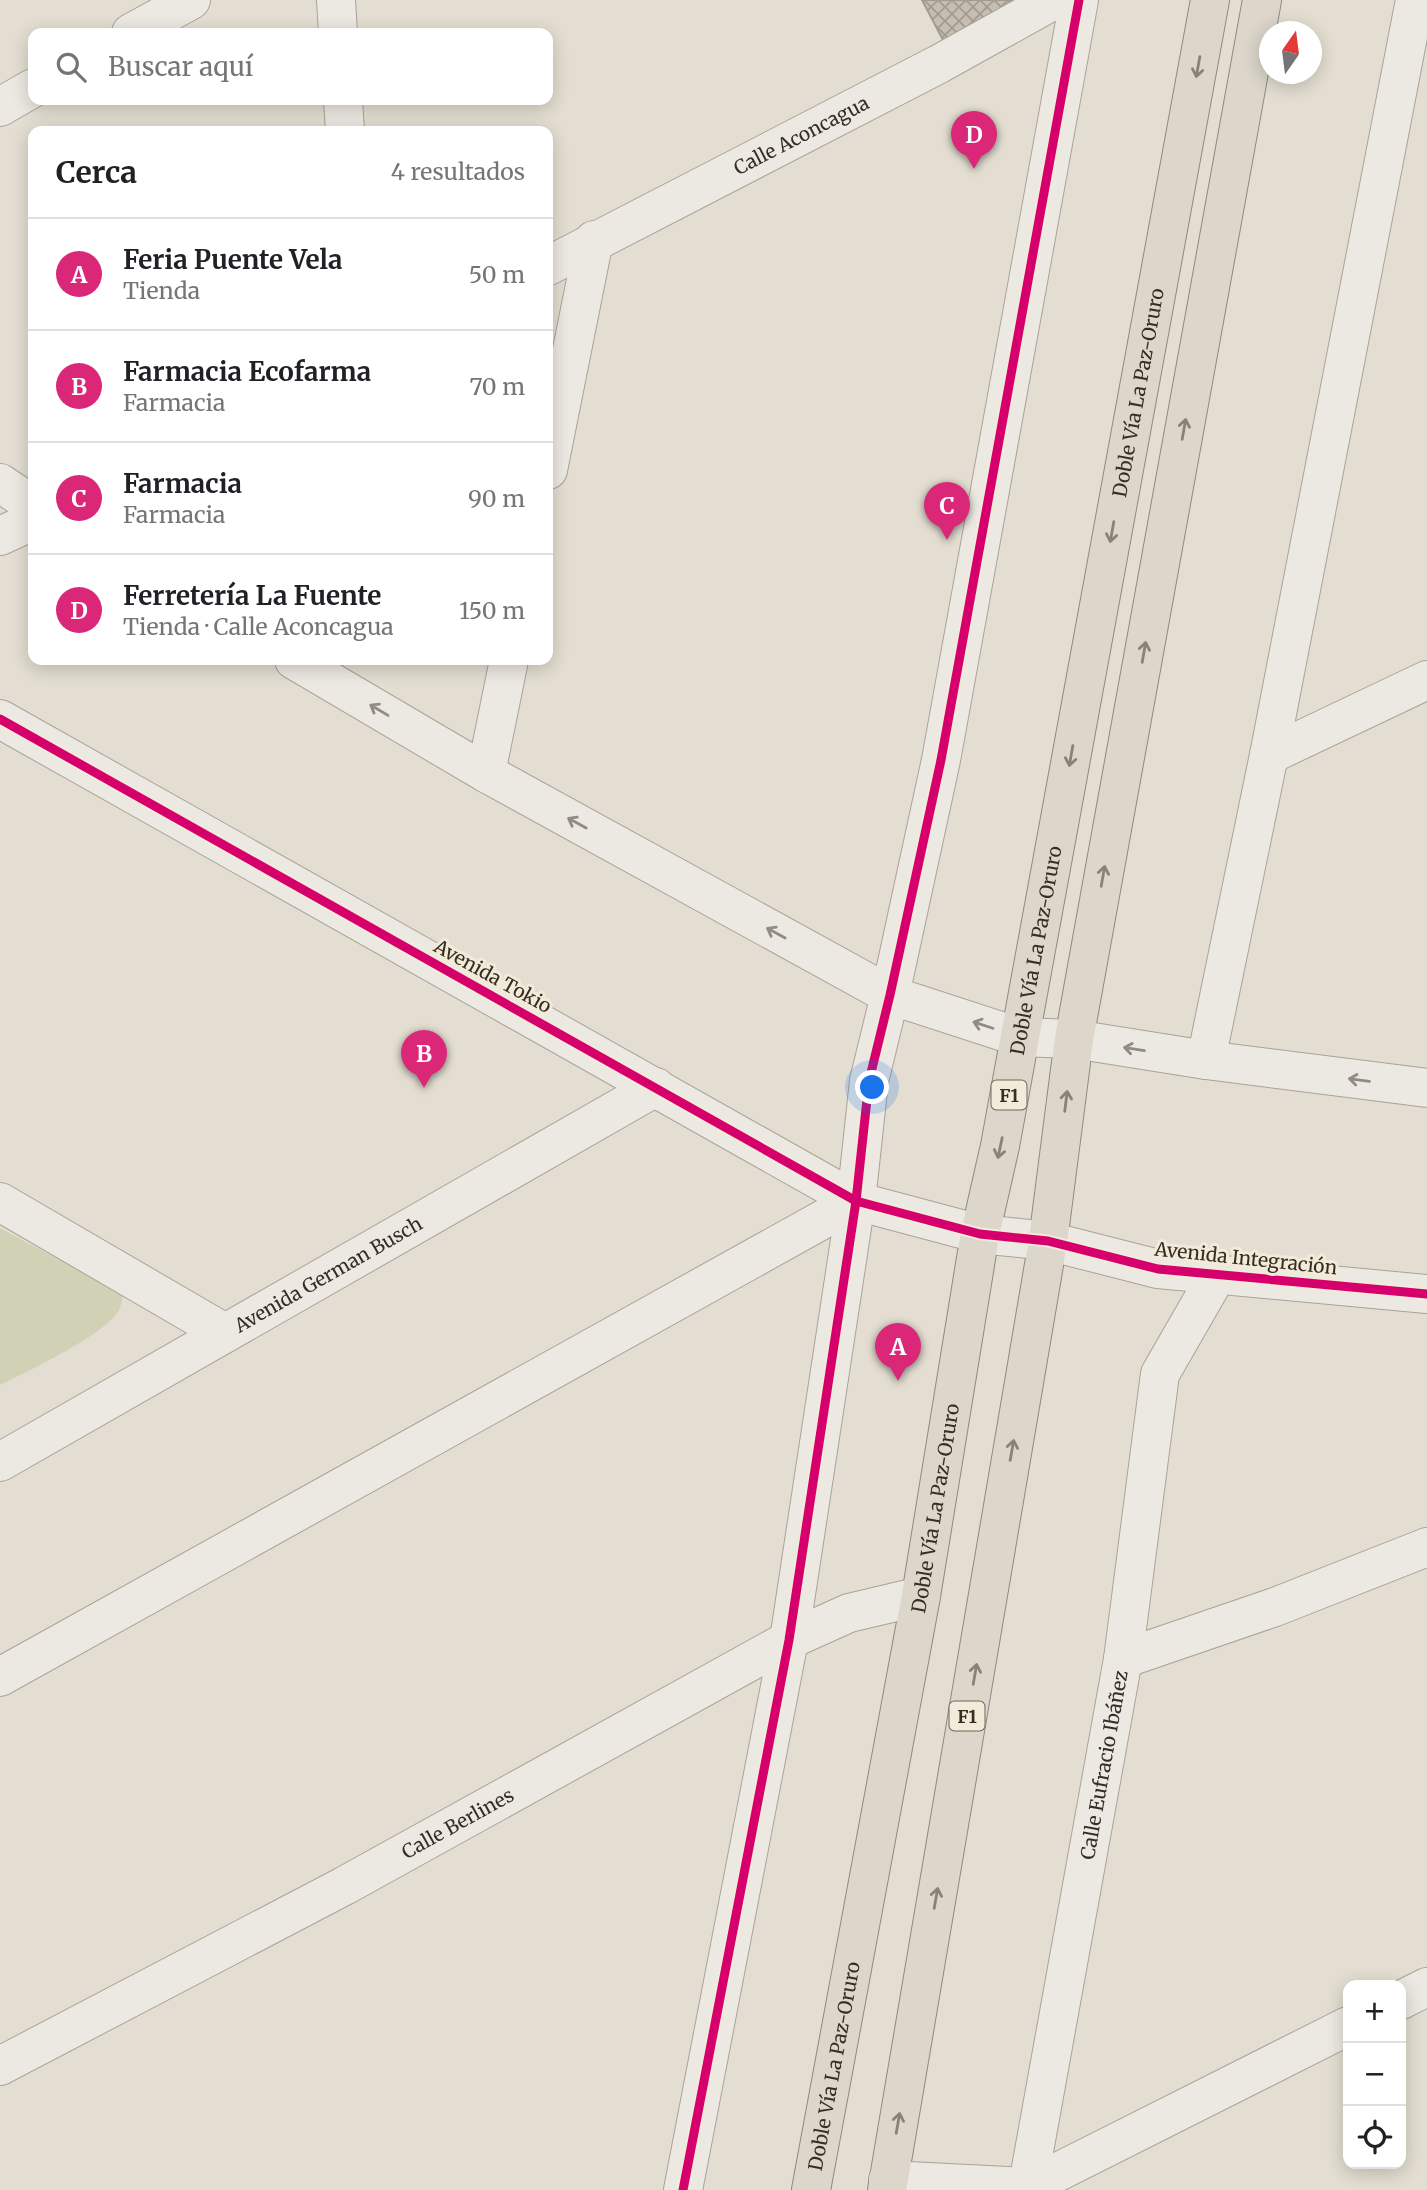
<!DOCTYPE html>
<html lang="es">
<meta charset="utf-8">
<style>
:root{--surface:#fff;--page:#f2f2f2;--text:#202124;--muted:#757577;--line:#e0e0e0;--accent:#db2777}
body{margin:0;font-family:Merriweather,serif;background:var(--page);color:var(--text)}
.controls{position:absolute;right:21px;bottom:21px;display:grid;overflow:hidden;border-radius:14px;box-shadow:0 4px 18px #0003}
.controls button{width:63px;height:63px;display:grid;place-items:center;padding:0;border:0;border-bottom:2px solid var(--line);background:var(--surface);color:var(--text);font:35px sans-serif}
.compass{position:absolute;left:1259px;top:21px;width:63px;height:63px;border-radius:50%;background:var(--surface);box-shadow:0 4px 18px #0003;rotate:14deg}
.you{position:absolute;left:873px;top:1088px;width:24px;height:24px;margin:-18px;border:5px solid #fff;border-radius:50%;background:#1a73e8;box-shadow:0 0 0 10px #1a73e833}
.badge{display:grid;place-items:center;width:46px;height:46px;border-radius:50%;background:var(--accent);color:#fff;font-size:23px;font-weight:700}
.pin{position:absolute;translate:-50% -58px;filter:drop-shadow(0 2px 4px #0008)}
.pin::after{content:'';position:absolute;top:37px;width:24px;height:21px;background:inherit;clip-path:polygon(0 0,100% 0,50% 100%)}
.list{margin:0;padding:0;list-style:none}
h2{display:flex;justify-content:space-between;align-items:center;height:91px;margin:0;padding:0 28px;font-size:30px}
h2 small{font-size:23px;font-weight:400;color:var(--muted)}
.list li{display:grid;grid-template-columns:46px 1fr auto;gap:21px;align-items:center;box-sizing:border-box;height:112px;padding:0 28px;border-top:2px solid var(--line)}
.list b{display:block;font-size:26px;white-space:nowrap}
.list p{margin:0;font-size:23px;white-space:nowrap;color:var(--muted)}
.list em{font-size:23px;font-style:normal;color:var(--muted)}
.icon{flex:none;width:38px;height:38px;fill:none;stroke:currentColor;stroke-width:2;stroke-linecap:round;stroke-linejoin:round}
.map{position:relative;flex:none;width:1427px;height:2190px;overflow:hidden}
.search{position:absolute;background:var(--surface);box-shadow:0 4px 18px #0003;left:28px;top:28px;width:525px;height:77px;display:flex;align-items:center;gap:18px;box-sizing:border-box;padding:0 24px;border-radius:14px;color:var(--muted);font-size:26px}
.panel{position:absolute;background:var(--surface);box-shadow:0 4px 18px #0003;left:28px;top:126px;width:525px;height:539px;border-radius:14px}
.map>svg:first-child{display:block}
.park{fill:#d1d1b6}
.building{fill:url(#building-cross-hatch);stroke:#a39a90;stroke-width:2}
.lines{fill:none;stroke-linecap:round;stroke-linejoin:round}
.minor-casing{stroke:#a9a399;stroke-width:40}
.tertiary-casing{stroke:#a9a399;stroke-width:40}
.trunk-casing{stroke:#8e8980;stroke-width:40}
.minor{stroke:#ece9e2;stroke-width:38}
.tertiary{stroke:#ece9e2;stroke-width:38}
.trunk{stroke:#dcd6cb;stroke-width:38}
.cycleway-casing{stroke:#f2ebd9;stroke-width:13}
.cycleway{stroke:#d6006c;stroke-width:9}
.oneway{stroke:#8a8276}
.oneway2{stroke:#928b82}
.labels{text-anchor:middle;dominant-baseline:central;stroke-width:6;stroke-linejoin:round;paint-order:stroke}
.shield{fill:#f2ebd9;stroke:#6f6659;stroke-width:2}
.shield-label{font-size:18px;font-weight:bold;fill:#372d22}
.street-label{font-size:19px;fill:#372d22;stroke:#f2ebd9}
</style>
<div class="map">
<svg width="1427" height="2190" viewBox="0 0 1427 2190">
<defs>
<pattern id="building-cross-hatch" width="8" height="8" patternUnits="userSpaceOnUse" patternTransform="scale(1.75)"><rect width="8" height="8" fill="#c7beb2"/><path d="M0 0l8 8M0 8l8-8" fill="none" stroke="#a29b90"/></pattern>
</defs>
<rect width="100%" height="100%" fill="#e3ded1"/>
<path class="park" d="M0,1228L123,1294C122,1299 121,1306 119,1310C108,1333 25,1373 0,1385Z"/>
<path class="building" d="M922,0H1025L944,42Z"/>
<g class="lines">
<defs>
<g id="minor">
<path d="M336,0L338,33"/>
<path d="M131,33L191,0"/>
<path d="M343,100L345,131"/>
<path d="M0,107L33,88"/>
<path id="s1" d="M548,266L939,64L1054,0"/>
<path d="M548,470L594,240"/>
<path d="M0,536L33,521"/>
<path d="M1269,755L1427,680"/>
<path d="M486,773L509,660"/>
<path d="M1206,1060L1269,755L1415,0"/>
<path d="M0,1202L225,1333"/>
<path d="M1123,1659L1160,1374L1217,1275"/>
<path d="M0,1677L856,1201"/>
<path d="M1401,2000L1427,1987"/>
<path id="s2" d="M0,2066L344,1886L789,1640L849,1613L921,1596"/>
<path d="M888,2180L1028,2187L1348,2026"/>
<path d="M683,2190L789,1640L856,1201L869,1081L890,995L941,760L1079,0"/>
<path id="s3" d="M1027,2190L1123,1659L1275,1607L1427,1547"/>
</g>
<g id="tertiary">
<path d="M0,483L33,505"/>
<path d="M294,660L486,773L890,995L1019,1037L1074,1039L1206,1060L1427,1088"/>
<path d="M0,719L856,1201L980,1234L1048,1241L1158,1269L1427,1294"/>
<path id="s4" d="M0,1462L656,1087"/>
</g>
<g id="trunk">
<path id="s5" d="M811,2190L921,1596L980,1234L1000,1146L1210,0"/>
<path d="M887,2190L1048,1241L1074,1039L1262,0"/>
</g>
</defs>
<use href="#minor" class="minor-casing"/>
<use href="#tertiary" class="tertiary-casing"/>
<use href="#trunk" class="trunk-casing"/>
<use href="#minor" class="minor"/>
<use href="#tertiary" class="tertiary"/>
<use href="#trunk" class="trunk"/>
<defs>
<path id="cycleway" d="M0,719L856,1201L980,1234L1048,1241L1158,1269L1427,1294
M683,2190L789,1640L856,1201L869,1081L890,995L941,760L1079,0"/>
</defs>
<use href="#cycleway" class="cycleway-casing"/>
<use href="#cycleway" class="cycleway"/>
</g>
<defs><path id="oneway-shaft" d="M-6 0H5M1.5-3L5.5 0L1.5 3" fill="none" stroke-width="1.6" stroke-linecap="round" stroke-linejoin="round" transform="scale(1.75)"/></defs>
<g class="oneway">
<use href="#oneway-shaft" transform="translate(1198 67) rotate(100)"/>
<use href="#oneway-shaft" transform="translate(1184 429) rotate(-80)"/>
<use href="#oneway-shaft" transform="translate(1112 532) rotate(100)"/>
<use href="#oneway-shaft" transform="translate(1144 652) rotate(-80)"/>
<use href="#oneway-shaft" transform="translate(1071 756) rotate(100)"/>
<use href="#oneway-shaft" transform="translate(1103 876) rotate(-80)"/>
<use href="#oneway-shaft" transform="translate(1066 1101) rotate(-83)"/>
<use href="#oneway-shaft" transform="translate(1000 1148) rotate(102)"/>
<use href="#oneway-shaft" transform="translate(1012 1450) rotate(-80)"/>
<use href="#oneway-shaft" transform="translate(975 1674) rotate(-80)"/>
<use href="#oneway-shaft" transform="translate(936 1898) rotate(-80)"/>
<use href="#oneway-shaft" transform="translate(898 2123) rotate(-80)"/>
</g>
<g class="oneway2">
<use href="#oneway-shaft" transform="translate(379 710) rotate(-149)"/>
<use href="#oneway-shaft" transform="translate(577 823) rotate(-151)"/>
<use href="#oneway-shaft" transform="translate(776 933) rotate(-151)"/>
<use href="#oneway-shaft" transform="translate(983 1025) rotate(-162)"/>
<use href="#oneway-shaft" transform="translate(1134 1049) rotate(-171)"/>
<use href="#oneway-shaft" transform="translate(1359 1080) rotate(-173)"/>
</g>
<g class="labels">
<g class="shield">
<rect x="991.5" y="1080.5" width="35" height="29" rx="5"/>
<rect x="949.5" y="1701.5" width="35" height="29" rx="5"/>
</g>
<g class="shield-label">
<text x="1009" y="1095">F1</text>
<text x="967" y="1716">F1</text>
</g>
<g class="street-label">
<text stroke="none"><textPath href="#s1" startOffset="285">Calle Aconcagua</textPath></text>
<text stroke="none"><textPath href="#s5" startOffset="1827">Doble Vía La Paz-Oruro</textPath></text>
<text stroke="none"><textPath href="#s5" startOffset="1260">Doble Vía La Paz-Oruro</textPath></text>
<text transform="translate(493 976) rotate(29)">Avenida Tokio</text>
<text transform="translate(1246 1258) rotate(6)">Avenida Integración</text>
<text stroke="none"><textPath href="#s4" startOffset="378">Avenida German Busch</textPath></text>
<text stroke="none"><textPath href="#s5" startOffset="693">Doble Vía La Paz-Oruro</textPath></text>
<text stroke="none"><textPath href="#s3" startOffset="432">Calle Eufracio Ibáñez</textPath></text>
<text stroke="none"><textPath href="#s2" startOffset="518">Calle Berlines</textPath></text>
<text stroke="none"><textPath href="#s5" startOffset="126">Doble Vía La Paz-Oruro</textPath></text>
</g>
</g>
</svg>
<div class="controls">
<button>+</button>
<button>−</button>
<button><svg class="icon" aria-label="locate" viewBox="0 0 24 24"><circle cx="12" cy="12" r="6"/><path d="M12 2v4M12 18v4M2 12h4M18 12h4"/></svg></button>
</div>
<svg class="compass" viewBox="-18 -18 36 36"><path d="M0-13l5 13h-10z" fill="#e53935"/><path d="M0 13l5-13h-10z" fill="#757577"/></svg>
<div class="you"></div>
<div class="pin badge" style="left:898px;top:1381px">A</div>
<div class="pin badge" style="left:424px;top:1088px">B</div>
<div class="pin badge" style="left:947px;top:540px">C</div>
<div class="pin badge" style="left:974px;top:169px">D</div>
<div class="search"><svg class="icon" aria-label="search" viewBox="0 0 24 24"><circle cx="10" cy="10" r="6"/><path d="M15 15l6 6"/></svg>Buscar aquí</div>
<section class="panel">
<h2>Cerca<small>4 resultados</small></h2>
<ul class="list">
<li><span class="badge">A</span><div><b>Feria Puente Vela</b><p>Tienda</p></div><em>50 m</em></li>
<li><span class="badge">B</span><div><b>Farmacia Ecofarma</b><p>Farmacia</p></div><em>70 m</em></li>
<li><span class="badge">C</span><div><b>Farmacia</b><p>Farmacia</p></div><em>90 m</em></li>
<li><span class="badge">D</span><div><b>Ferretería La Fuente</b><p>Tienda · Calle Aconcagua</p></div><em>150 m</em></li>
</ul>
</section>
</div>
